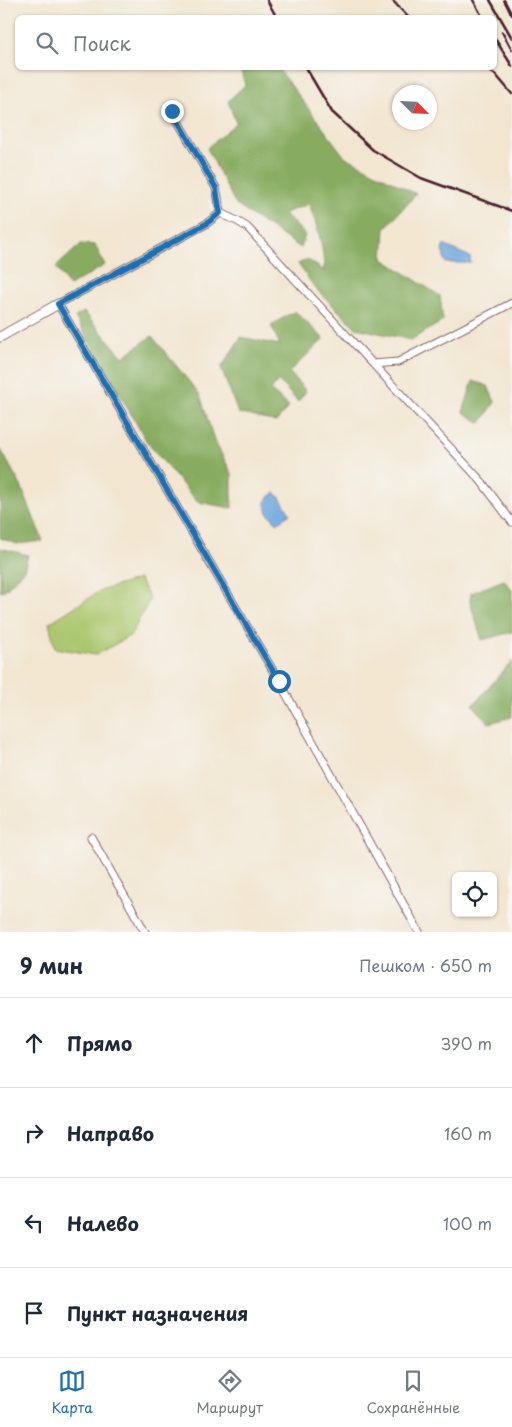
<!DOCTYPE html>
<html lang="ru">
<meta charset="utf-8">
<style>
:root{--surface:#fff;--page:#f6f6f7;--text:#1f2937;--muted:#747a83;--line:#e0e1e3;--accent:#1f6fb2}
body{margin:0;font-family:"Playpen Sans",sans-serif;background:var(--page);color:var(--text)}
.controls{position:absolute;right:15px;bottom:15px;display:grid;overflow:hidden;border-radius:8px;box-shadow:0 1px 4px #0004}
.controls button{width:45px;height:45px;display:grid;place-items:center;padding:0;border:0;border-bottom:1px solid var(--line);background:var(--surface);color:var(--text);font:25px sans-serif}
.compass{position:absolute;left:392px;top:85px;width:45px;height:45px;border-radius:50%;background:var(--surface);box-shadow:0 1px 4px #0004;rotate:114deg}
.stop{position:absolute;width:15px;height:15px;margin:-11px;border:4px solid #1f6fb2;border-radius:50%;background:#fff}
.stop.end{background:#1f6fb2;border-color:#fff;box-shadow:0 1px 5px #0008}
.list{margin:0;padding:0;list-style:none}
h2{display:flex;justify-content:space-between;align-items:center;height:65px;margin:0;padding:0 20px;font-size:21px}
h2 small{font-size:16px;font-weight:400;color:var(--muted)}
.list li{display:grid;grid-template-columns:32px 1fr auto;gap:15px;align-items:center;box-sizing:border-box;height:90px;padding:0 20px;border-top:1px solid var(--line)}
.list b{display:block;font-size:19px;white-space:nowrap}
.list em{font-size:16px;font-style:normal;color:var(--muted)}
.icon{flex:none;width:28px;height:28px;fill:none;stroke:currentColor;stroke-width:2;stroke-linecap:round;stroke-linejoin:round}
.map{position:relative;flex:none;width:512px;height:932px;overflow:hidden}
.search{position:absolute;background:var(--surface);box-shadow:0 1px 4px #0004;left:15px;right:15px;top:15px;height:55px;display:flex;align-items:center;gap:12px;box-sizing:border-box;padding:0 18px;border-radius:8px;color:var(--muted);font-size:19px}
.sheet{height:425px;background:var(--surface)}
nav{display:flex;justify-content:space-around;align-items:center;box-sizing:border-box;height:70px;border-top:1px solid var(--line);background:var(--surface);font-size:14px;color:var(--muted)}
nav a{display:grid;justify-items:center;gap:2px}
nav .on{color:var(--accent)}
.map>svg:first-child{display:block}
.green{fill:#aac76d;stroke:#7a734c}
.forest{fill:#87ac60;stroke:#686646}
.water{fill:#6fa8de;stroke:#5c6484}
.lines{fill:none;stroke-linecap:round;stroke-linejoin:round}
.minor-casing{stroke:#856565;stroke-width:9}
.tertiary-casing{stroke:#856565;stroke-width:11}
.minor{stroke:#fff;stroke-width:7}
.tertiary{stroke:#fff;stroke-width:9}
.rail{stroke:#4a1f2b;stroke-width:2.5}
.route{stroke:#1f6fb2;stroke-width:6}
</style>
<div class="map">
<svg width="512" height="932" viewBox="0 0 512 932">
<rect width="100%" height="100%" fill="#f6f6f2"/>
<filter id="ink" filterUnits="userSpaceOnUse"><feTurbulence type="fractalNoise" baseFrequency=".02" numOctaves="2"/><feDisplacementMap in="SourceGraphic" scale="10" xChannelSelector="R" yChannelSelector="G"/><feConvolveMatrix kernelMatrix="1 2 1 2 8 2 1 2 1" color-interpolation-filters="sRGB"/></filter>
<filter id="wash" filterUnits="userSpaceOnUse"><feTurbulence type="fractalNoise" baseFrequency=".0096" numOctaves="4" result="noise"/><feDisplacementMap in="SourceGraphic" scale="20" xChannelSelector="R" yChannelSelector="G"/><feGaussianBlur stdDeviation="1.12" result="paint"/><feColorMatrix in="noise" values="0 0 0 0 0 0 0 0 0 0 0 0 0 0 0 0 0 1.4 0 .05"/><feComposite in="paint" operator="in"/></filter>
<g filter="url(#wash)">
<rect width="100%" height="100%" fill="#f2e6d1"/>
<path class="green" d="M139,579L150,599L131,635L96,655L55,648L49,623L100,591Z"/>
<path class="forest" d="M240,68H277L284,76L344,156L416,194L385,228L383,259L440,296L443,321L411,340L356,328L315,288L298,264L307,259L324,271C324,247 317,226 309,204L284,213L305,235L301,248L236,205L207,148L236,123L228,101L245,85Z
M81,244L95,245L105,265L69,286L56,267Z
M295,311L324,339L289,372L306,391L298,402L278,380L271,391L289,406L276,422L238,413L221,368L241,337L280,345L271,325Z
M84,312L123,357L152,336L200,395L214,440L232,474V508L197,502L147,442L75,317Z
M473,381L488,386L495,402L481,423L463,412Z
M0,448L21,486L43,541L17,544L0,538Z
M0,548L28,555L24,570L6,589L0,592Z
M504,580L512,590V632L482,640L470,602L471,593Z
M512,661V717L489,723L473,705Z"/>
<path class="water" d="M444,245L470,257L471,263H446L442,250Z
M275,492L279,496L290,514L277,523L268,514L265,501Z"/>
</g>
<g filter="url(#ink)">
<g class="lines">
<defs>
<path id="minor" d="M172,111L216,188L218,197L220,213L206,224L58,304L279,681L419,932
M220,213L237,221L247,227L373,364L398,362L512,303
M373,364L481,481L512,522
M91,837L145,932"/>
<path id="tertiary" d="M0,337L58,304"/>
</defs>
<use href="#minor" class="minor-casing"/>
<use href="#tertiary" class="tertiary-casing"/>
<use href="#minor" class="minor"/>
<use href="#tertiary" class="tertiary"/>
<path class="rail" d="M267,0L277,18
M392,0L409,18
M473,0L483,18
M490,0L512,38
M504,0L512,15
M502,32L512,50
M494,37L512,66
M306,68L332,112L373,150L421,178L512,211
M484,68L496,75L512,94"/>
</g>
</g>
<g class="lines" filter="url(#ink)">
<path class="route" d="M172,111L216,188L220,213L206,224L58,304L279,681"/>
</g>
</svg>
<div class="controls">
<button><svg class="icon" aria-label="locate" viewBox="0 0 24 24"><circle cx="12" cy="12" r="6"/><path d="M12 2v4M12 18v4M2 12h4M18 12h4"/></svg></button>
</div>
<svg class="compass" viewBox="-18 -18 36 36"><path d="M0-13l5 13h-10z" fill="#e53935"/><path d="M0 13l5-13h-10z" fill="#747a83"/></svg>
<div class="stop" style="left:279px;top:681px"></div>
<div class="stop end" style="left:172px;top:111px"></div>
<div class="search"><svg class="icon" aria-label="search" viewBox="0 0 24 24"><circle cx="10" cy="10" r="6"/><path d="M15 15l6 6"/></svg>Поиск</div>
</div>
<section class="sheet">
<h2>9 мин<small>Пешком · 650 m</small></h2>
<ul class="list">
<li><svg class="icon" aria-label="ahead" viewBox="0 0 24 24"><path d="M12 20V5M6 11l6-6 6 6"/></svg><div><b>Прямо</b></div><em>390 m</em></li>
<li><svg class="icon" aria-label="right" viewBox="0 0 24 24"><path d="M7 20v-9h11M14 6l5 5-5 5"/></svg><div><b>Направо</b></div><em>160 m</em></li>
<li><svg class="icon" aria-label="left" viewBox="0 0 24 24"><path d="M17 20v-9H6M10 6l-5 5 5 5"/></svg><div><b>Налево</b></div><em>100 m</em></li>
<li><svg class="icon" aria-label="arrive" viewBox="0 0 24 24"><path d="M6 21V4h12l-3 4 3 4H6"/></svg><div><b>Пункт назначения</b></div></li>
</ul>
</section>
<nav>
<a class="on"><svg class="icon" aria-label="map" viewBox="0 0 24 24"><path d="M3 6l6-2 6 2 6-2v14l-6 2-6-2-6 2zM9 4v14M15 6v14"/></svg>Карта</a>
<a><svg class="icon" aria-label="directions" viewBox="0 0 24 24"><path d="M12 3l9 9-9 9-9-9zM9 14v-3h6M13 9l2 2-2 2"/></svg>Маршрут</a>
<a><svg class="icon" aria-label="saved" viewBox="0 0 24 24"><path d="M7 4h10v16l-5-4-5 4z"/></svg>Сохранённые</a>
</nav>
